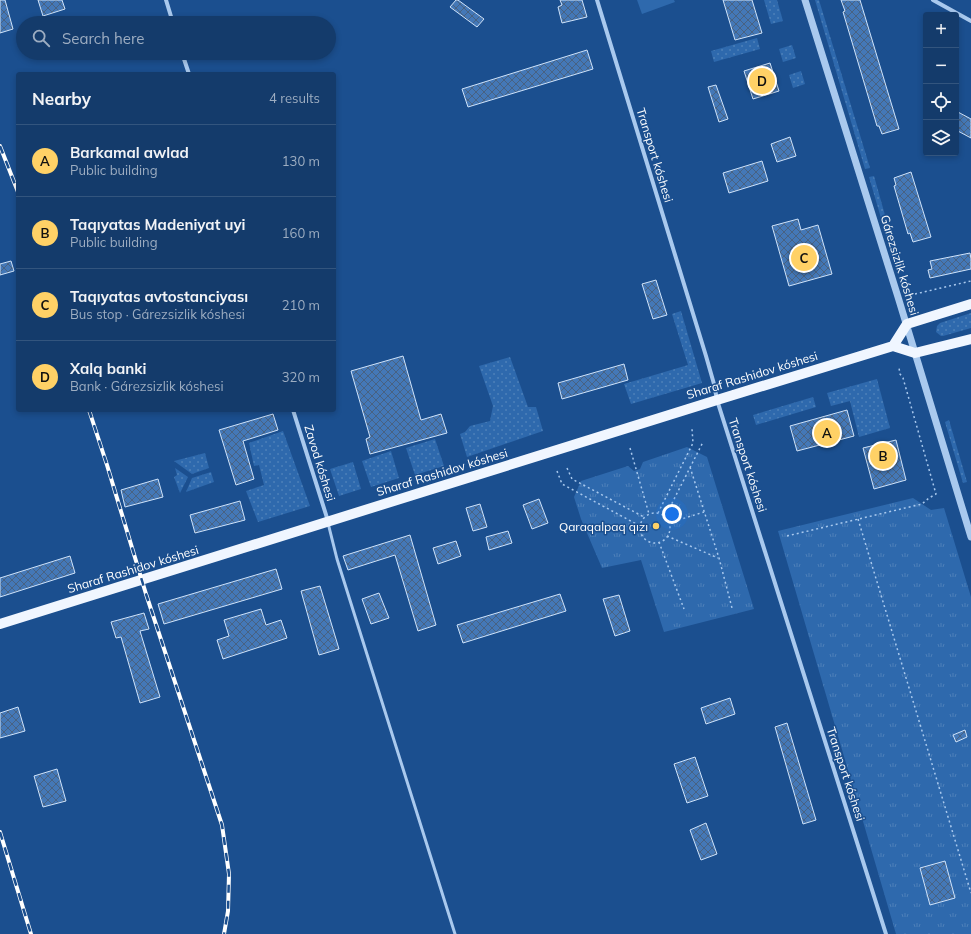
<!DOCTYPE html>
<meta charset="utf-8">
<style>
:root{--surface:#143b6b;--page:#214673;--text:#f1f3f6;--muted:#9dadc1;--line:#33557e;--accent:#ffd166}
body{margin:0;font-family:Mulish,sans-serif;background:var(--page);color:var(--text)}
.controls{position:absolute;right:12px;top:12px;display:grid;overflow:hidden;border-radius:4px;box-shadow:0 2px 6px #0003}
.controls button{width:36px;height:36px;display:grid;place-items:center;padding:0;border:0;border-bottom:1px solid var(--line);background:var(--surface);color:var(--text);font:20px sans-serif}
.you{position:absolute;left:672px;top:514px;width:14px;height:14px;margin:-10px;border:3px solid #fff;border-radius:50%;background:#1a73e8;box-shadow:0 0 0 6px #1a73e833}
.badge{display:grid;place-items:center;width:26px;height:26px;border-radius:50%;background:var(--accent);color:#111;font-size:13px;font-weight:700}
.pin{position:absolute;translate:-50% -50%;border:2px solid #fff;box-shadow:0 1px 4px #0006}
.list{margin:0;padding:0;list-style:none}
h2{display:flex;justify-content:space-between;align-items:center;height:52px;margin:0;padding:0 16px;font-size:17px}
h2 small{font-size:13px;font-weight:400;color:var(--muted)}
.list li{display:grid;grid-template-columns:26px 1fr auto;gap:12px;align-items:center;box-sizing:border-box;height:72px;padding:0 16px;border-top:1px solid var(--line)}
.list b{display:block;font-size:15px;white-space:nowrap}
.list p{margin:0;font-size:13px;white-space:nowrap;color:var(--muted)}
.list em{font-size:13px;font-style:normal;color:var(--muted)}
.icon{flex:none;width:22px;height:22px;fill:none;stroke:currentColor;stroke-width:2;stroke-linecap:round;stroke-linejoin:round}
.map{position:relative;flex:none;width:971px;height:934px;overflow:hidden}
.search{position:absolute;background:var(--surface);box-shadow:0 2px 6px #0003;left:16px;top:16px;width:320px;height:44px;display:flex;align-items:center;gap:10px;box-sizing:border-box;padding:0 14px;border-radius:22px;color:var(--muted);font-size:15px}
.panel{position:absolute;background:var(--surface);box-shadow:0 2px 6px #0003;left:16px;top:72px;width:320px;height:340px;border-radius:4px}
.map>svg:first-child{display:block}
.grass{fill:url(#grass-dots)}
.park{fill:url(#park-tufts)}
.pitch{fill:#2e69ad}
.building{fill:url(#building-cross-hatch);stroke:#cfe3fa}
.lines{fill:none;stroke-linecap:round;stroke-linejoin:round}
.path{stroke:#a9c9ee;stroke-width:1.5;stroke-dasharray:2 3;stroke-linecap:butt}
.service{stroke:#a9c9ee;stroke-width:3}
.minor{stroke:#a9c9ee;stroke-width:4}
.tertiary{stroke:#a9c9ee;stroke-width:7}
.primary{stroke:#f0f6ff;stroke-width:10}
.rail-casing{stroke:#fff;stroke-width:4}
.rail{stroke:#1b4f8f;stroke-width:2.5;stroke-dasharray:8;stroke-linecap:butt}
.poi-dot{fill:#ffd166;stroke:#1b4f8f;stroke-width:1.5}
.labels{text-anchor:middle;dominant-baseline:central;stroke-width:3;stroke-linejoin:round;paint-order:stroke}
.street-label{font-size:12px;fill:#fff;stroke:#1b4f8f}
.poi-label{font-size:12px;fill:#fff;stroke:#1b4f8f;text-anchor:end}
</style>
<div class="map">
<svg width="971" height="934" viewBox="0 0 971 934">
<defs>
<pattern id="grass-dots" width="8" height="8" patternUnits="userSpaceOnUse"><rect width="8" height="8" fill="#2e69ad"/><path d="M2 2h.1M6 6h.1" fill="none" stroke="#4d80b9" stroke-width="1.8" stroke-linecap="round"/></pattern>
<pattern id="park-tufts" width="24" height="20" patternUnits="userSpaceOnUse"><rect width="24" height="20" fill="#2e69ad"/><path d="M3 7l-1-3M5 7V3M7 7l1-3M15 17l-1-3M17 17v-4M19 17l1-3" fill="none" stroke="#4d80b9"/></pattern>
<pattern id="building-cross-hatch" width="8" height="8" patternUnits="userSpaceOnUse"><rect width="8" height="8" fill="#4478b7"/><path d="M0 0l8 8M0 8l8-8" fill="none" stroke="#486282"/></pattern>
</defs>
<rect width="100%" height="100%" fill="#1b4f8f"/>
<path class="grass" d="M764,0H777L783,21L771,24Z
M815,0H819L870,168L865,169Z
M757,38L760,49L714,62L711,51Z
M792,45L796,58L783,62L779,49Z
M801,71L805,84L793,88L789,75Z
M874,176L899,265L895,266L869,177Z
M681,311L702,383L631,404L624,384L688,365L672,314Z
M971,313V328L943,336H941L936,332L937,326L940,323Z
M510,357L528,407H536L543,431L467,457L460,434L465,432L470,426L490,421L493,406L479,366Z
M877,379L890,428L859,437L850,401L831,406L827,393Z
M813,397L816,407L756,425L753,415Z
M949,420L967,482L963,483L945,422Z
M283,431L310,506L258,522L246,491L264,485L259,465L254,466L249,443Z
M435,439L444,466L415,475L406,448Z
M391,451L399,478L371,487L362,461Z
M205,453L209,468L192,474L174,461Z
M353,462L361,489L339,496L330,469Z
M175,468L188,477L180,493L174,477L177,475Z
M211,472L214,482L186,492L192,478Z"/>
<path class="park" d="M687,447L707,457L754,609L664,632L641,560L602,568L581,519L574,497L581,481L628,466L634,471L640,469L643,462Z
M913,498L931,510L944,508L971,597V934H896L778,531Z"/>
<path class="pitch" d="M637,0H674L675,2L642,14Z"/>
<path class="building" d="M0,0H5L13,29L0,33Z
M38,0H62L65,9L43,16Z
M456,0H458L484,19L477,27L450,7Z
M560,0H582L587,17L562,23L558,7L562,5Z
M723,0H752L762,33L735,40Z
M841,0H860L899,129L882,134L879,126H877L843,12L845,11Z
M587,50L593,69L468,107L462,89Z
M770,63L779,91L753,99L744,71Z
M716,85L728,119L719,122L708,87Z
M956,111L971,119V138L956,130Z
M790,137L796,156L777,162L771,144Z
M762,161L768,181L729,193L723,173Z
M911,172L931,237L913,242L910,233L908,234L894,186L896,185L894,178Z
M798,219L801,230L818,225L832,274L789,286L772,226Z
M970,253L971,259V269L930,278L928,270L932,269L930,261Z
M11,261L14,271L0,275V264Z
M656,280L667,315L653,319L642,284Z
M403,356L421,420L441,414L447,433L370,454L366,439L370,437L351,371Z
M624,364L628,380L562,399L558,383Z
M847,410L854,436L797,451L790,426Z
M273,414L278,430L243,441L254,479L236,485L219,430Z
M896,440L906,480L874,489L863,448Z
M158,479L163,497L125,507L121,490Z
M539,499L548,523L532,529L523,505Z
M240,501L245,520L195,533L190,515Z
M480,504L487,527L473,531L466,508Z
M508,531L512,543L489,550L486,537Z
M410,535L436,625L418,631L395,555L348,570L343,556Z
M456,541L461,556L438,564L433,548Z
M70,556L75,573L0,597V578Z
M276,569L282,589L164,624L158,604Z
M320,586L339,649L319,655L301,591Z
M379,593L389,618L371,624L362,599Z
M560,594L566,611L463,643L457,625Z
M619,595L630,631L615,636L603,599Z
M261,609L266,625L281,620L287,638L223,659L217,640L229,636L224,620Z
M144,613L149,629L140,631L160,697L140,703L121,637L116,638L111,622Z
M730,698L735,714L706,724L701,708Z
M18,707L25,731L0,738V713Z
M787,723L816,820L803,824L775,727Z
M965,730L967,737L956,742L953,735Z
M695,757L708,796L687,803L674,764Z
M57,769L66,801L43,807L34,776Z
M706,823L717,854L701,860L690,830Z
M945,861L955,898L930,905L920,868Z"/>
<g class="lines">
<path class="path" d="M915,294L971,281
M630,448L649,514
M690,467L719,558L732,608
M567,468L572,479L644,517
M557,471L562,484L640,526
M658,513L693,443L692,429
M640 528a15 15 0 1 1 30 0a15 15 0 1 1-30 0Z
M665,517L703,442
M858,519L971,893
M669,523L704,512
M667,536L718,558
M787,536L922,504L929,498L936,494L903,378L900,374L899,368
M659,542L684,609"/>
<path class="service" d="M328,523L337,559L455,934"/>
<path class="minor" d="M166,0L173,23
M597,0L706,356L714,384L717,400L886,934
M933,0L971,21
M182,53L189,74
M293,410L328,521"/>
<path class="tertiary" d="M805,0L898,297L971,537"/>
<path class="primary" d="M893,346L907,324L971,304
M893,346L915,353L971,339
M0,624L717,400L893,346"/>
<defs>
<path id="rail" d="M0,146L18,192
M89,410L107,465L146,594L222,825L229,874L228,911L224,934
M0,832L31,934"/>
</defs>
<use href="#rail" class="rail-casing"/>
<use href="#rail" class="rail"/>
</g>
<circle class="poi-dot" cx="656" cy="526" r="4"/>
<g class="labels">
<g class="street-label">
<text transform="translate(655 155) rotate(73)">Transport kóshesi</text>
<text transform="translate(900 265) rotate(73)">Gárezsizlik kóshesi</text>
<text transform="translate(752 375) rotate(-17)">Sharaf Rashidov kóshesi</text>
<text transform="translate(320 463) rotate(73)">Zavod kóshesi</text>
<text transform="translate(748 465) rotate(72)">Transport kóshesi</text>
<text transform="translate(442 472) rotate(-17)">Sharaf Rashidov kóshesi</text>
<text transform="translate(133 569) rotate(-17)">Sharaf Rashidov kóshesi</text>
<text transform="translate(846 774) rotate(72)">Transport kóshesi</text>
</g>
<g class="poi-label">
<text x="648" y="526">Qaraqalpaq qızı</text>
</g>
</g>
</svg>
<div class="controls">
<button>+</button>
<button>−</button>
<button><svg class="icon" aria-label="locate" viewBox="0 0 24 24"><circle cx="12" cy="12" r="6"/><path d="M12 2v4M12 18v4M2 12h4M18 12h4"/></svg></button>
<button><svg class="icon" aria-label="layers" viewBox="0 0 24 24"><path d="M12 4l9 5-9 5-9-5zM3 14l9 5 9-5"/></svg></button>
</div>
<div class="you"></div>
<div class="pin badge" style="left:827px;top:433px">A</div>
<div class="pin badge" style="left:883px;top:456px">B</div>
<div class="pin badge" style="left:804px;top:258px">C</div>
<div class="pin badge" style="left:762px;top:81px">D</div>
<div class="search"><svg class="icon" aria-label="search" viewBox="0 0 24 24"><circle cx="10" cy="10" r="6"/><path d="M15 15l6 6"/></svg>Search here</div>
<section class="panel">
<h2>Nearby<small>4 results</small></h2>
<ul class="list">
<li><span class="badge">A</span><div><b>Barkamal awlad</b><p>Public building</p></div><em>130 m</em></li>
<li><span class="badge">B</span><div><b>Taqıyatas Madeniyat uyi</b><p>Public building</p></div><em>160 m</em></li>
<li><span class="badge">C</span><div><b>Taqıyatas avtostanciyası</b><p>Bus stop · Gárezsizlik kóshesi</p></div><em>210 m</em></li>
<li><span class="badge">D</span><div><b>Xalq banki</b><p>Bank · Gárezsizlik kóshesi</p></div><em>320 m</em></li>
</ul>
</section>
</div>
